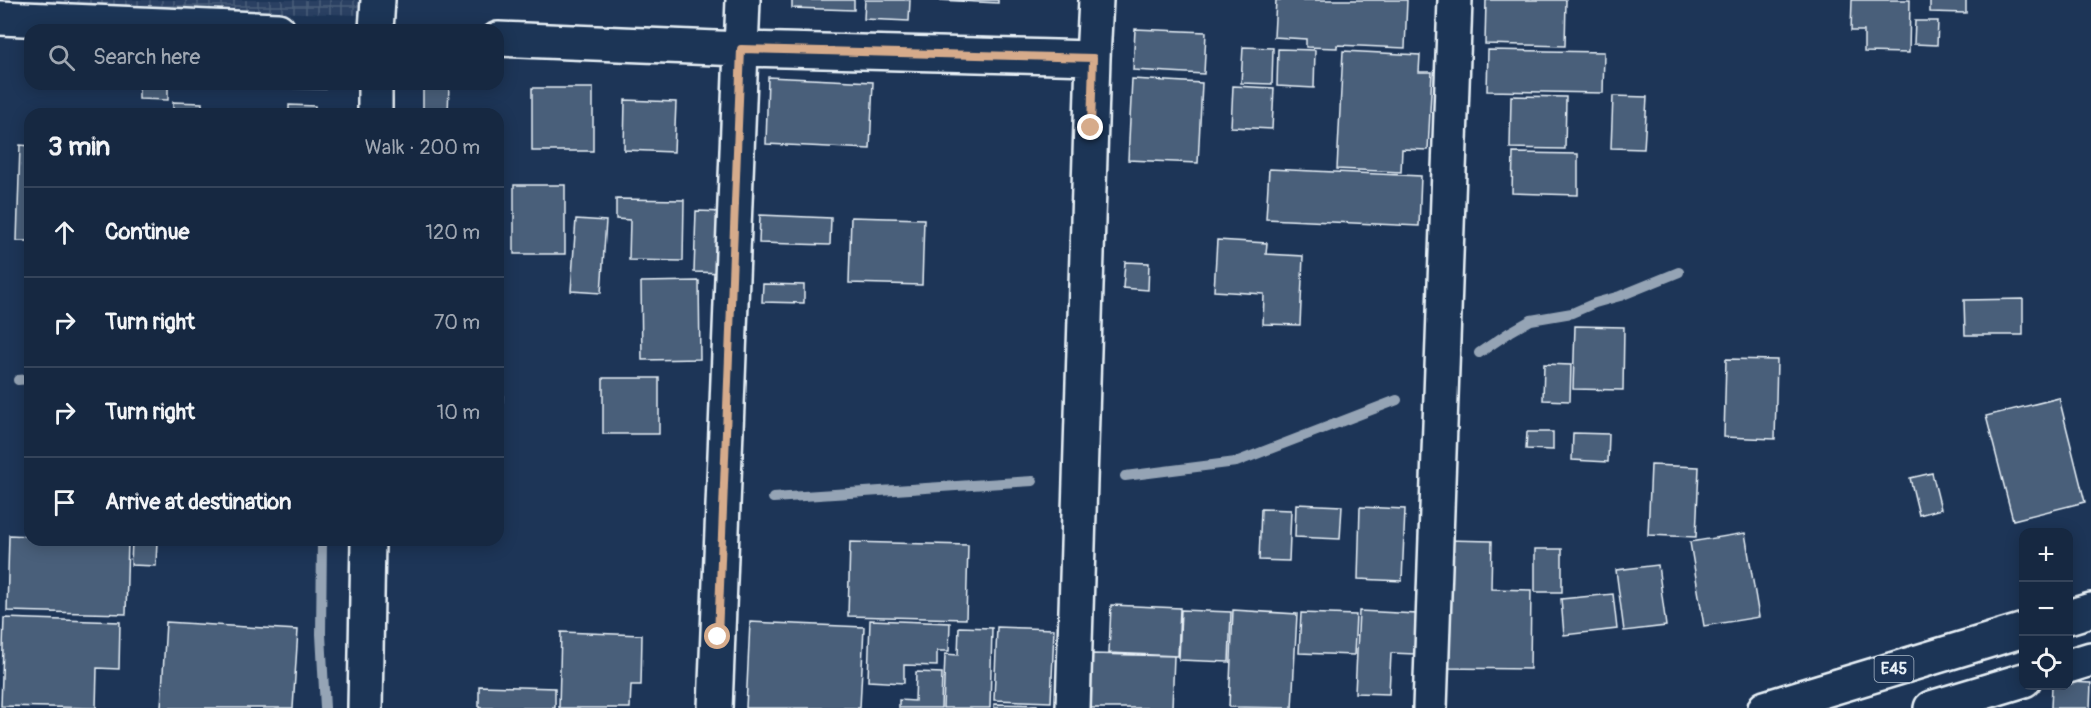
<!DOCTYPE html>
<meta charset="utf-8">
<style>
:root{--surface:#162841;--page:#1f3048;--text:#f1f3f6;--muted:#9ea6b1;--line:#35445a}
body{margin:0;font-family:Pangolin,sans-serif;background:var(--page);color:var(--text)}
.controls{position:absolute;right:18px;bottom:18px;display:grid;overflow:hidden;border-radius:12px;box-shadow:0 3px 15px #0003}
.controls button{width:54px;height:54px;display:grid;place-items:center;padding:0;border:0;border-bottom:2px solid var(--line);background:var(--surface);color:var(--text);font:30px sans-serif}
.stop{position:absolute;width:18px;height:18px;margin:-14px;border:4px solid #d6ab8b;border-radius:50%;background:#fff}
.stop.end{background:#d6ab8b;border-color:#fff;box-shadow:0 2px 6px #0008}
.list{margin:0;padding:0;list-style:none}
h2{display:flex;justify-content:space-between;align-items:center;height:78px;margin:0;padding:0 24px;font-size:26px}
h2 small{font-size:20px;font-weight:400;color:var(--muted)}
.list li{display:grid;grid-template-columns:39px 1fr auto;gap:18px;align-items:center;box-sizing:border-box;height:90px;padding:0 24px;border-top:2px solid var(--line)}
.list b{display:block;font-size:22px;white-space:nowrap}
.list em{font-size:20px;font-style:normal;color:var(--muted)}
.icon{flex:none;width:33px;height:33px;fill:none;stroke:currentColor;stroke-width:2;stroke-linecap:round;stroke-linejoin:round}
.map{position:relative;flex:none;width:2091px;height:708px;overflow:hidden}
.search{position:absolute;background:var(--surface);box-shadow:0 3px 15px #0003;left:24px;top:24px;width:480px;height:66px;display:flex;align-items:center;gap:15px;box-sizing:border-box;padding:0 21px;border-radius:18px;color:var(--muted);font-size:22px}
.panel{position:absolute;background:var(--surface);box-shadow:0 3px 15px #0003;left:24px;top:108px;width:480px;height:438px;border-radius:18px}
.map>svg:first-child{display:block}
.industrial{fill:url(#industrial-grid)}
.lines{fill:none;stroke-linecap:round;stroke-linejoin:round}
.stream{stroke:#95a4b5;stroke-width:10}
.building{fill:#495e7a;stroke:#e8f1f8;stroke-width:1.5}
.minor-casing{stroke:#e8f1f8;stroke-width:38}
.trunk-casing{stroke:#e8f1f8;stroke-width:38}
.minor{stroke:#1d3557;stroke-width:33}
.trunk{stroke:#1d3557;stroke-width:33}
.route{stroke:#d6ab8b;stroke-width:8}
.labels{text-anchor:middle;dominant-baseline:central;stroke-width:5;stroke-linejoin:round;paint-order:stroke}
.shield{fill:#1d3557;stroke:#abb9c8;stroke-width:1.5}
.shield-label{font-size:16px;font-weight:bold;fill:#e8f1f8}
</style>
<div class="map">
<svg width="2091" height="708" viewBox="0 0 2091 708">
<defs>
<pattern id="industrial-grid" width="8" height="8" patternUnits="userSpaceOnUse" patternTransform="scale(1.5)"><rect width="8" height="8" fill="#2a4162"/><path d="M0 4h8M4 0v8" fill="none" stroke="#495d79"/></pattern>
</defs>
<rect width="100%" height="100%" fill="#1d3557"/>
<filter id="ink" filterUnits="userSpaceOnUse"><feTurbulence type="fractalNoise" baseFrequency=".0167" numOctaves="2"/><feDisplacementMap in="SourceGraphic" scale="12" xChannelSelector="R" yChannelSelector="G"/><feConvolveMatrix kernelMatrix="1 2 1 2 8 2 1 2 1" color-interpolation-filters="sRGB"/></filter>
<g filter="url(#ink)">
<path class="industrial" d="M21,0H359V15L21,3Z"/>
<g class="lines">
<path class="stream" d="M1479,353L1510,332L1531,320L1572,313L1595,303L1620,296L1679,272
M18,380L30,379
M1125,476L1236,462L1397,400
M773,498L1033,481
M322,540L321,634L325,708"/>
</g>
<path class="building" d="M792,0H854V10L792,8Z
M865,0H910L909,21L864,19Z
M937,0H998V3Z
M1276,0H1407L1405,48L1337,45V48L1306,47V39L1274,37Z
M1486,0H1566L1565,46L1485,44Z
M1852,0H1910L1909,53L1864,52V31H1851Z
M1930,0H1966V13L1930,12Z
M1915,21H1938L1937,45L1914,44Z
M1135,29L1206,32L1204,74L1133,70Z
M1243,47L1273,48L1272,84L1241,83Z
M1278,49L1315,50L1314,88L1277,86Z
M1488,50L1604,52L1603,93L1487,91Z
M1343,51L1420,55L1419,72H1432L1428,150L1402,149L1401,172L1337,169Z
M768,77L873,82L870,149L766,144Z
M1132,79L1202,83L1198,163L1128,160Z
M139,84H168V100L139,99Z
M280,84H326V89L280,88Z
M423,84H449L448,114H423Z
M1233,86L1274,88L1272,129L1231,127Z
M532,88H593V151H532Z
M1511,96L1566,97L1565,149L1510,148Z
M1613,96L1647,97L1644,149L1611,148Z
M625,100L676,102L674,152L624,150Z
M173,102L202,103V114H173Z
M289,105L315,106V114H289Z
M20,145L30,146V241H17Z
M1513,153L1578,154V195L1512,193Z
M1269,169L1421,176L1419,226L1266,219Z
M514,185H565V254H514Z
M616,199L684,200L683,261L629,260L630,220L616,219Z
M696,211L727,212L726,273L694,272Z
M498,212H502L501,257H498Z
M760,215L831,218L830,245L759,243Z
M851,217L924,219L922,285L849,283Z
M576,219L606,221L601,293L571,291Z
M1217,240L1267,243L1266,254L1303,256L1300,325L1263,324L1264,294L1214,291Z
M1125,262L1149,263L1148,290L1123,288Z
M699,281L700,359L642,360L641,282Z
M763,284L804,285V303L762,302Z
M2023,299V335H1965L1964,300Z
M1575,326L1624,327L1623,390L1573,389Z
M1726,359L1777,360L1775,439L1724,437Z
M1544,364L1571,365L1570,401L1543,400Z
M498,376H503L502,424H498Z
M603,378H659V434H603Z
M2059,398L2085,502L2013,520L1986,416Z
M1527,432H1553V450L1526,449Z
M1573,433L1609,434L1608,462L1572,460Z
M1651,465L1699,467L1696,537L1648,535Z
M1932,473L1941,509L1919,515L1910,478Z
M1296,504L1342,506L1340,539L1295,537Z
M1360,507L1405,509L1402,581L1358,579Z
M1261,509L1291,510L1289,561L1259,560Z
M1745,533L1759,617L1704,626L1690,542Z
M9,535L30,536V540H128L126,614L7,611Z
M132,540H157L156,566L131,565Z
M1446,540L1492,541L1491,589L1531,590L1530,669L1444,668Z
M850,542L968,545L966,619L848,616Z
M1535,549H1562V592H1535Z
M1658,565L1666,626L1624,631L1616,570Z
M1613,594L1617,629L1564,635L1561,599Z
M1111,605L1180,608L1178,656L1109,653Z
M1181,610L1231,612L1229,662L1179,660Z
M1233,610L1297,614L1292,708L1229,707Z
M1359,611L1417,614L1415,654L1391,653L1389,694L1355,693Z
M1301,613L1356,615L1354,655L1299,653Z
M4,618L120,622L119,669L97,668L96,708L1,706Z
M870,620L950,623L949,651H937V666L904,665V683L868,681Z
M166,622L298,630L293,708H161Z
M750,622L864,627L860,708H746Z
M959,627L992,628L990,708H943L945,654L958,655Z
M997,627L1054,629L1051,702L994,700Z
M561,632L642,635L641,685H631L630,708H559Z
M1092,654L1174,656L1172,708H1090Z
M916,672L942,673L941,708H899V700L915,701Z
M2068,682L2091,683L2090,708H2051L2052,686H2068Z
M479,686L555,688V708H479Z
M994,704L1037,705V708H994Z"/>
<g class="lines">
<defs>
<path id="minor" d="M0,18L278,30
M376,30L378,0
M498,39L741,49L1093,58
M375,114V84
M365,708L368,540
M715,708L743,0
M1073,708L1093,58L1096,0
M1430,708L1455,0"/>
<path id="trunk" d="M2068,617L2091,610
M2068,666L2091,659
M1765,708L2024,630
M1931,708L2024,680"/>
</defs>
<use href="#minor" class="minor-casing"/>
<use href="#trunk" class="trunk-casing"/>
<use href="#minor" class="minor"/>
<use href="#trunk" class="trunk"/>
</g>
</g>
<g class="lines" filter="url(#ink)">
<path class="route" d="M718,637L741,49L1093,58L1091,128"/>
</g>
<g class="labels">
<rect class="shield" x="1874.5" y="656" width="39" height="26" rx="4.5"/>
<g class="shield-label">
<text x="1894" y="669">E45</text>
</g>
</g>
</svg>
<div class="controls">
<button>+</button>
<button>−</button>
<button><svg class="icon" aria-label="locate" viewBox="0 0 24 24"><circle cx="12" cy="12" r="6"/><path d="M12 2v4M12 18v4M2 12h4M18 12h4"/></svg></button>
</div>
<div class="stop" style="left:718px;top:637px"></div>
<div class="stop end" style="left:1091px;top:128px"></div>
<div class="search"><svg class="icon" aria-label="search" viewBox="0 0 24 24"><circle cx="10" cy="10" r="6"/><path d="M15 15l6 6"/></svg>Search here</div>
<section class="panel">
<h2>3 min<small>Walk · 200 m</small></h2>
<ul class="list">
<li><svg class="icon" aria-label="ahead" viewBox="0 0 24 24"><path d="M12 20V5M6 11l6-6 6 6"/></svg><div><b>Continue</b></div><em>120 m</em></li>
<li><svg class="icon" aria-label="right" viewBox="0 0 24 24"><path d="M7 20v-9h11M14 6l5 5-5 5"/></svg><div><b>Turn right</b></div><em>70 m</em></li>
<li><svg class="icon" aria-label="right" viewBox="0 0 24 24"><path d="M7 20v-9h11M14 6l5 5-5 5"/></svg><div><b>Turn right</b></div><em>10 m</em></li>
<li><svg class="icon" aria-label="arrive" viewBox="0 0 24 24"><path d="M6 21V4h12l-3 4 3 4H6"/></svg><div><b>Arrive at destination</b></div></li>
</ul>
</section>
</div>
